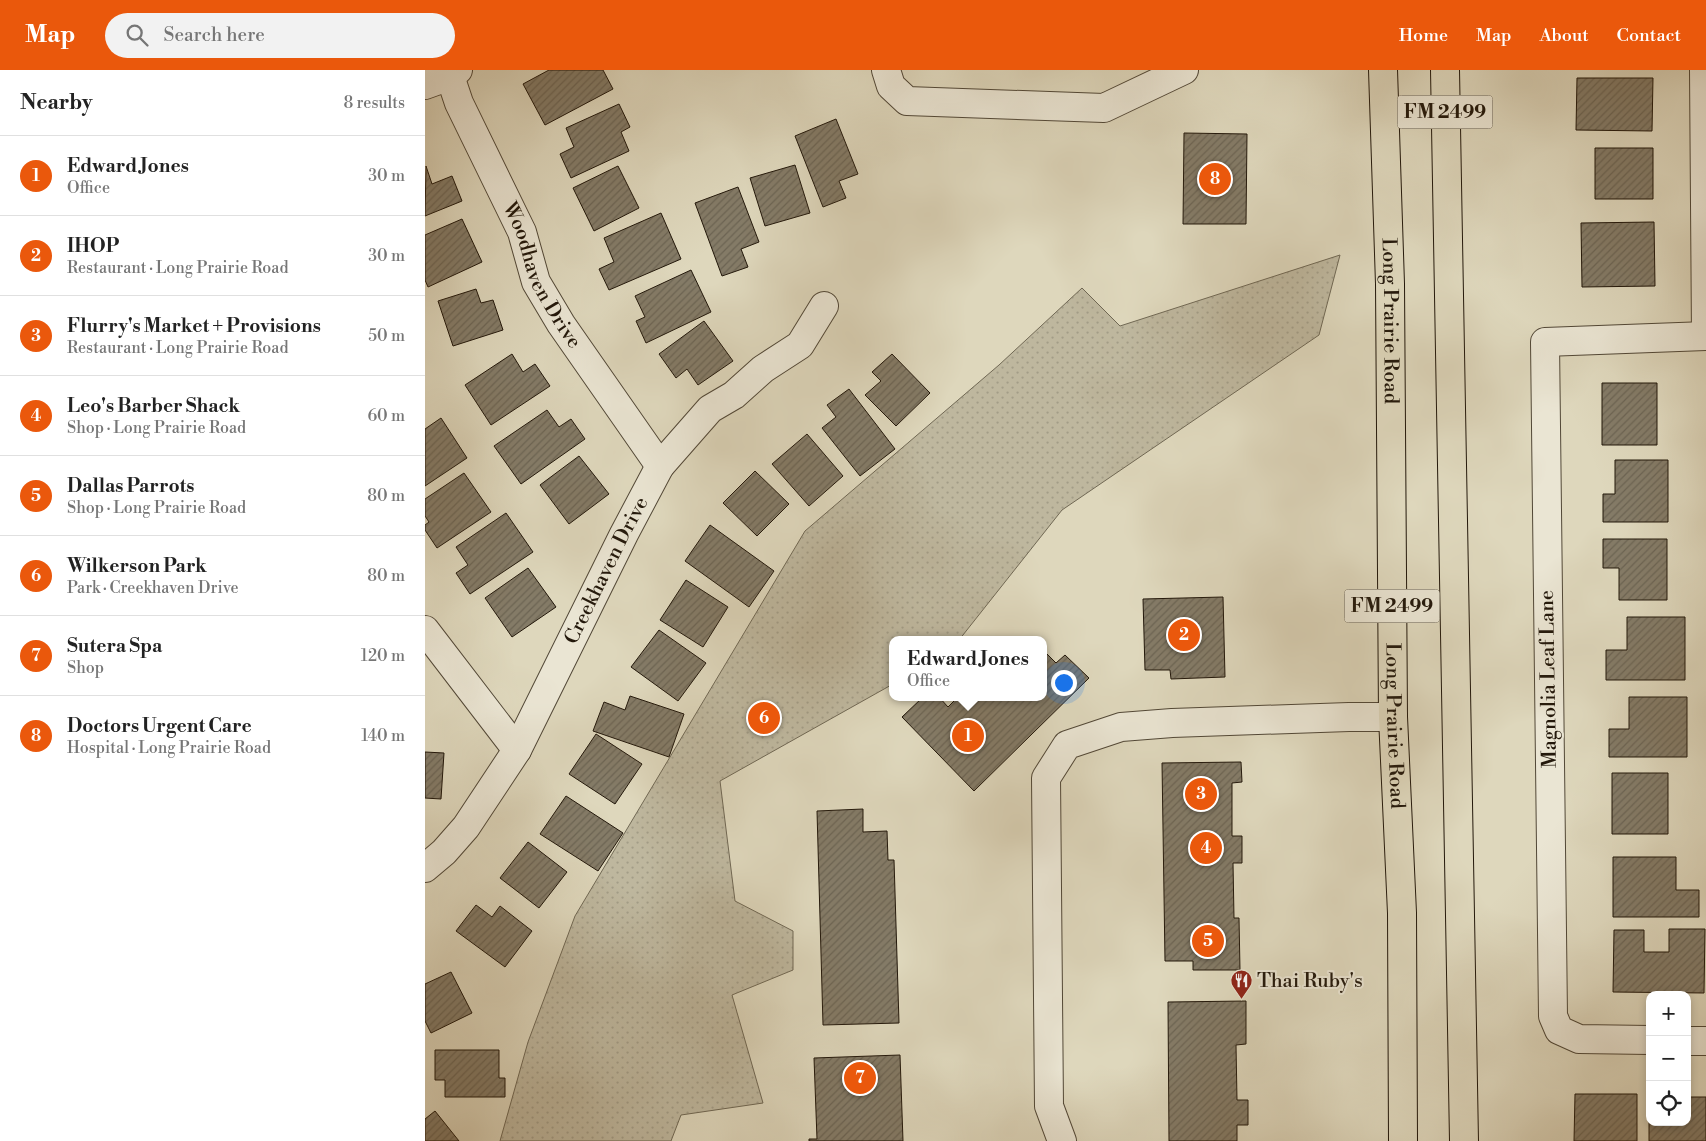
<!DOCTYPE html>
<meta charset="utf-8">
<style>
:root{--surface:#fff;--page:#f2f2f2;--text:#222;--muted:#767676;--line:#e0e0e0;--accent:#ea580c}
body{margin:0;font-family:"Libre Bodoni",serif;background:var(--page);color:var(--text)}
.controls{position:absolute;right:15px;bottom:15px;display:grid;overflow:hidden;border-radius:10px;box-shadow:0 2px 8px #0003}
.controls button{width:45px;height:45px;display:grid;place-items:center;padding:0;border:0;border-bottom:1px solid var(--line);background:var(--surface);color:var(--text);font:25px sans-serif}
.you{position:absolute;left:638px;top:612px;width:18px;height:18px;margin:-12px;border:4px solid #fff;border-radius:50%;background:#1a73e8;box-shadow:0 0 0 8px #1a73e833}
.badge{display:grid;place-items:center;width:32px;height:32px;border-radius:50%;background:var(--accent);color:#fff;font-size:16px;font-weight:700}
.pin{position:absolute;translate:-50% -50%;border:2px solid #fff;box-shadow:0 1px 5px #0006}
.popup{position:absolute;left:464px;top:566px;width:158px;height:65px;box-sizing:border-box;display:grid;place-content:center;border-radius:10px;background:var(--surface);filter:drop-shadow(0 1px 4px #0005);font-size:16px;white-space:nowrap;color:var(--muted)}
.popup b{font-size:19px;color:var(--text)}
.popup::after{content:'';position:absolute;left:50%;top:100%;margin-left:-10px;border:10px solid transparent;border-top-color:var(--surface)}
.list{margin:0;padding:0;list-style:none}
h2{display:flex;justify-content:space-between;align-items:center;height:65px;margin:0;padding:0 20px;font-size:21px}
h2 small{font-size:16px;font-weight:400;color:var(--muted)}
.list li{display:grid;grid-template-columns:32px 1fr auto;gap:15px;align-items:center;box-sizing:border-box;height:80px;padding:0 20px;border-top:1px solid var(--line)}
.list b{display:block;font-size:19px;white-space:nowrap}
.list p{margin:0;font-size:16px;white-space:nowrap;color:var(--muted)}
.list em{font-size:16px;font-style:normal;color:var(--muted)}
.icon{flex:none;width:28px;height:28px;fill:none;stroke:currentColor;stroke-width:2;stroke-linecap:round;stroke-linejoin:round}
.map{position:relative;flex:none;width:1281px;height:1071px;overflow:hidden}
header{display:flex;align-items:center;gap:30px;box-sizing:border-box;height:70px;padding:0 25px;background:var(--accent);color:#fff}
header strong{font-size:24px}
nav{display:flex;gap:28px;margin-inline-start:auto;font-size:18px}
.search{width:350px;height:45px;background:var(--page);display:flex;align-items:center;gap:12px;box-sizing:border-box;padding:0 18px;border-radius:28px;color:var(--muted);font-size:19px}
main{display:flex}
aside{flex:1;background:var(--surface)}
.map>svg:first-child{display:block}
.park{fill:url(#park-dots);stroke:#706854}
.building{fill:url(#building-hatch);stroke:#23180b}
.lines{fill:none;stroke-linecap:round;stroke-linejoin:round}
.minor-casing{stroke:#524837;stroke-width:30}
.major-casing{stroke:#23180b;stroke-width:30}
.minor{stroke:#eae5d3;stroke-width:28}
.major{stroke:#ded7bc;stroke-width:28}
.labels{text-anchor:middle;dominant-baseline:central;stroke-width:4;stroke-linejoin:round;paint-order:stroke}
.shield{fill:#eae5d3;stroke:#5f5647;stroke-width:1}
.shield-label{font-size:19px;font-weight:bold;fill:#23180b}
.street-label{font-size:20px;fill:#23180b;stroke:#eae5d3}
.poi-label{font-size:20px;fill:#23180b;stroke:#eae5d3;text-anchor:start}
</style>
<header>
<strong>Map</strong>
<div class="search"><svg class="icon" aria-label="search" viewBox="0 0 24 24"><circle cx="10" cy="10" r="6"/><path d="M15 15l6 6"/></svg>Search here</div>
<nav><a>Home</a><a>Map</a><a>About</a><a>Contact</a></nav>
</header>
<main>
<aside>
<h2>Nearby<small>8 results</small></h2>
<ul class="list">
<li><span class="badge">1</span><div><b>Edward Jones</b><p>Office</p></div><em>30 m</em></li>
<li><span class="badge">2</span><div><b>IHOP</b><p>Restaurant · Long Prairie Road</p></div><em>30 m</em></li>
<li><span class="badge">3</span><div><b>Flurry's Market + Provisions</b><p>Restaurant · Long Prairie Road</p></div><em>50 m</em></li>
<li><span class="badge">4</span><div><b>Leo's Barber Shack</b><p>Shop · Long Prairie Road</p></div><em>60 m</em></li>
<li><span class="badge">5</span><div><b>Dallas Parrots</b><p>Shop · Long Prairie Road</p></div><em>80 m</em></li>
<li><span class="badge">6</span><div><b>Wilkerson Park</b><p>Park · Creekhaven Drive</p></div><em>80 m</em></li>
<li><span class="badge">7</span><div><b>Sutera Spa</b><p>Shop</p></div><em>120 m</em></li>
<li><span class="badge">8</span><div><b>Doctors Urgent Care</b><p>Hospital · Long Prairie Road</p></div><em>140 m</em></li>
</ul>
</aside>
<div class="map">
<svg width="1281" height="1071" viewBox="0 0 1281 1071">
<defs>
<pattern id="park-dots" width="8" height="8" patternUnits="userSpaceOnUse" patternTransform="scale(1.25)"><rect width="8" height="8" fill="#beb79e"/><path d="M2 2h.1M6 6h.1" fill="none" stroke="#a39d87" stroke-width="1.8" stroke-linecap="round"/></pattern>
<pattern id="building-hatch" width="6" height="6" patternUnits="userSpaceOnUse" patternTransform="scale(1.25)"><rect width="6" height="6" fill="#847b67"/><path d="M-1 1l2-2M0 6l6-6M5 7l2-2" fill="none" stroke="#6c6453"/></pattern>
</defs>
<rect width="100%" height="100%" fill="#ded7bc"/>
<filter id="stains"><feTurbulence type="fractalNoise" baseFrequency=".004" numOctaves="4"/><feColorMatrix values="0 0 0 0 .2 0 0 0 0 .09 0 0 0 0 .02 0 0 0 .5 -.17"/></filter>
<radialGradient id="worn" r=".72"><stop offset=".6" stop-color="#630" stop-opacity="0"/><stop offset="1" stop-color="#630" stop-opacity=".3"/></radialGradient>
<path class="park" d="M915,185L894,265L637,440L534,570H468V614L295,711L310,831L368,861V900L307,925L338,1033L256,1045L246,1071H75L103,972L150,846L380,461L574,295L657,218L695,256Z"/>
<path class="building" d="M124,0H178L188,19L120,55L98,14Z
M1152,8H1228L1227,61L1151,60Z
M194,34L205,57L196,62L204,81L146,108L135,84L149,77L141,58Z
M411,49L433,104L414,111L421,128L398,137L370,66Z
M759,63L822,64L821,154H758Z
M1170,78H1228V129H1170Z
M370,95L385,143L340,156L325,108Z
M1,96L7,114L27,106L37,131L0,146Z
M193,96L214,138L169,161L148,118Z
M313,117L334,172L316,179L323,197L297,206L270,133Z
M236,143L256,189L184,220L174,199L189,192L179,168Z
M37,149L57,192L3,217L0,210V165Z
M1229,152L1230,216L1157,217L1156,153Z
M266,200L286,242L221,273L211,251L220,247L210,226Z
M51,219L56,233L68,230L78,260L28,276L13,231Z
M279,251L308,291L273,315L262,299L251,308L234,284Z
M87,284L98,302L110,294L125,316L66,355L40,315Z
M467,284L505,323L471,356L440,325L456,311L447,302Z
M1177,313H1232V375H1177Z
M424,319L470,379L435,406L397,358L411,347L402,335Z
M122,340L134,357L146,349L160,369L96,414L69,376Z
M16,348L42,388L0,416V359Z
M382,364L418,406L384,436L347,394Z
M154,386L184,424L144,454L115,415Z
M1190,390H1243V452H1178V424H1190Z
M330,401L364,434L332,466L298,433Z
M39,403L66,442L12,478L0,460V455L4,452L0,446V429Z
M81,443L108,482L45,524L31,503L43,495L31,477Z
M285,455L349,501L324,537L260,491Z
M1178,469H1242V530H1194V498H1178Z
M103,498L131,537L87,567L60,528Z
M261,510L303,537L278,577L235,550Z
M798,527L800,607L746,609L745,600H720L718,529Z
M1202,547H1260V610H1181V580H1202Z
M234,560L281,593L253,631L206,597Z
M618,580L631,593L640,585L664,608L549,721L477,647L498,627H514L523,637L533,627H618Z
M205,626L259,644L244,687L168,661L179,632L200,640Z
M1204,627H1262V687H1184V659H1204Z
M171,664L217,694L190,734L144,704Z
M0,682L19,683L16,729L0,728Z
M816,692L817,712L807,713V766H817V793H808L809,848H814L815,900H768V891H740L737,693Z
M1187,703H1243V764H1187Z
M141,726L198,763L173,801L115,764Z
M438,739V762L462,761L463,790H469L474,953L398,955L392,741Z
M103,772L142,802L114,838L75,808Z
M1188,787H1251V820H1274V847H1188Z
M51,835L67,847L75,836L107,861L80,897L31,861Z
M1244,859H1280L1279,923L1188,922L1189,860H1219V882H1244Z
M26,902L47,943L6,963L0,951V914Z
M821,931V974L811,975L812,1030H823V1055H812V1071H744L743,932Z
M10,980H74V1008H80V1027H20V1010H10Z
M475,985L478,1071H384V1069H392L389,988Z
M1150,1024H1212V1071H1149Z
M1224,1027L1225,1052H1262V1027H1281V1071H1224Z
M10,1041L34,1071H0V1049Z"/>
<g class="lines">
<defs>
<g id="minor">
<path id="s1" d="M20,0L25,6L34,33L97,162L111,212L136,254L235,396"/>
<path d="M461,0L466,16L482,31L679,38L759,0"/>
<path d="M1279,0L1281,266"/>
<path d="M0,15L25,6L33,0"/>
<path d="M0,560L92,680"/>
<path id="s2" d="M0,798L19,782L41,757L92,680L199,464L235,396L285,339L309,325L338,299L375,275L399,236"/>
<path d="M1225,970L1154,969L1134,960L1128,946L1120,272L1281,266"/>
<path d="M1262,971H1281"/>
<path d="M637,1071L624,1036L621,708L642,675L696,657L747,653L924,647H968"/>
</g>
<g id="major">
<path id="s3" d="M958,0L965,214L968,647L977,843L978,1071"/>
<path d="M1020,0L1039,1071"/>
</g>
</defs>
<use href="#minor" class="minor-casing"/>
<use href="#major" class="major-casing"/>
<use href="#minor" class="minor"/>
<use href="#major" class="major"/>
</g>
<defs>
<symbol id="restaurant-pin" viewBox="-11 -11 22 30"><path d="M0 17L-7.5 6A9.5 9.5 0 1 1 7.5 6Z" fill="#8f2418" stroke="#eae5d3"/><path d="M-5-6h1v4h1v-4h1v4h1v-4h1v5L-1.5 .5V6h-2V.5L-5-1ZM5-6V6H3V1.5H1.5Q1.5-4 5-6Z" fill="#fff"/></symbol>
</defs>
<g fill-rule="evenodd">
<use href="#restaurant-pin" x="804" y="898" width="25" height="34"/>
</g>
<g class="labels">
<g class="shield">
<rect x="972.5" y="25.5" width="95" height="33" rx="4"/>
<rect x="919.5" y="519.5" width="95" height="33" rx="4"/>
</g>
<g class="shield-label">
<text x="1020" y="42">FM 2499</text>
<text x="967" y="536">FM 2499</text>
</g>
<g class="street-label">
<text stroke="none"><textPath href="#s1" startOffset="228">Woodhaven Drive</textPath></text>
<text stroke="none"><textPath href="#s3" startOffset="251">Long Prairie Road</textPath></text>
<text stroke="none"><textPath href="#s2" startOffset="351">Creekhaven Drive</textPath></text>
<text transform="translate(1124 609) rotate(-91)">Magnolia Leaf Lane</text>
<text stroke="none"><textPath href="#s3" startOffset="656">Long Prairie Road</textPath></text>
</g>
<g class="poi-label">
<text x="832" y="911">Thai Ruby's</text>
</g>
</g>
<rect width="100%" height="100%" filter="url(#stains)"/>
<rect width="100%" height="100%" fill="url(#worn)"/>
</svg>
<div class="controls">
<button>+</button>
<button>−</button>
<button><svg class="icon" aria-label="locate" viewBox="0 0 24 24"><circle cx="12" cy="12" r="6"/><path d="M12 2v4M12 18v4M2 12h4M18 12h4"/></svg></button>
</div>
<div class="you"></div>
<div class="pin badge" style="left:543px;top:666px">1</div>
<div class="popup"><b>Edward Jones</b>Office</div>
<div class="pin badge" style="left:759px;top:565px">2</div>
<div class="pin badge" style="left:776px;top:724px">3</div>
<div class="pin badge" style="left:781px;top:778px">4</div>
<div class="pin badge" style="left:783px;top:871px">5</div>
<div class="pin badge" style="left:339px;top:648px">6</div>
<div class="pin badge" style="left:435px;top:1008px">7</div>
<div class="pin badge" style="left:790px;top:109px">8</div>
</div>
</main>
